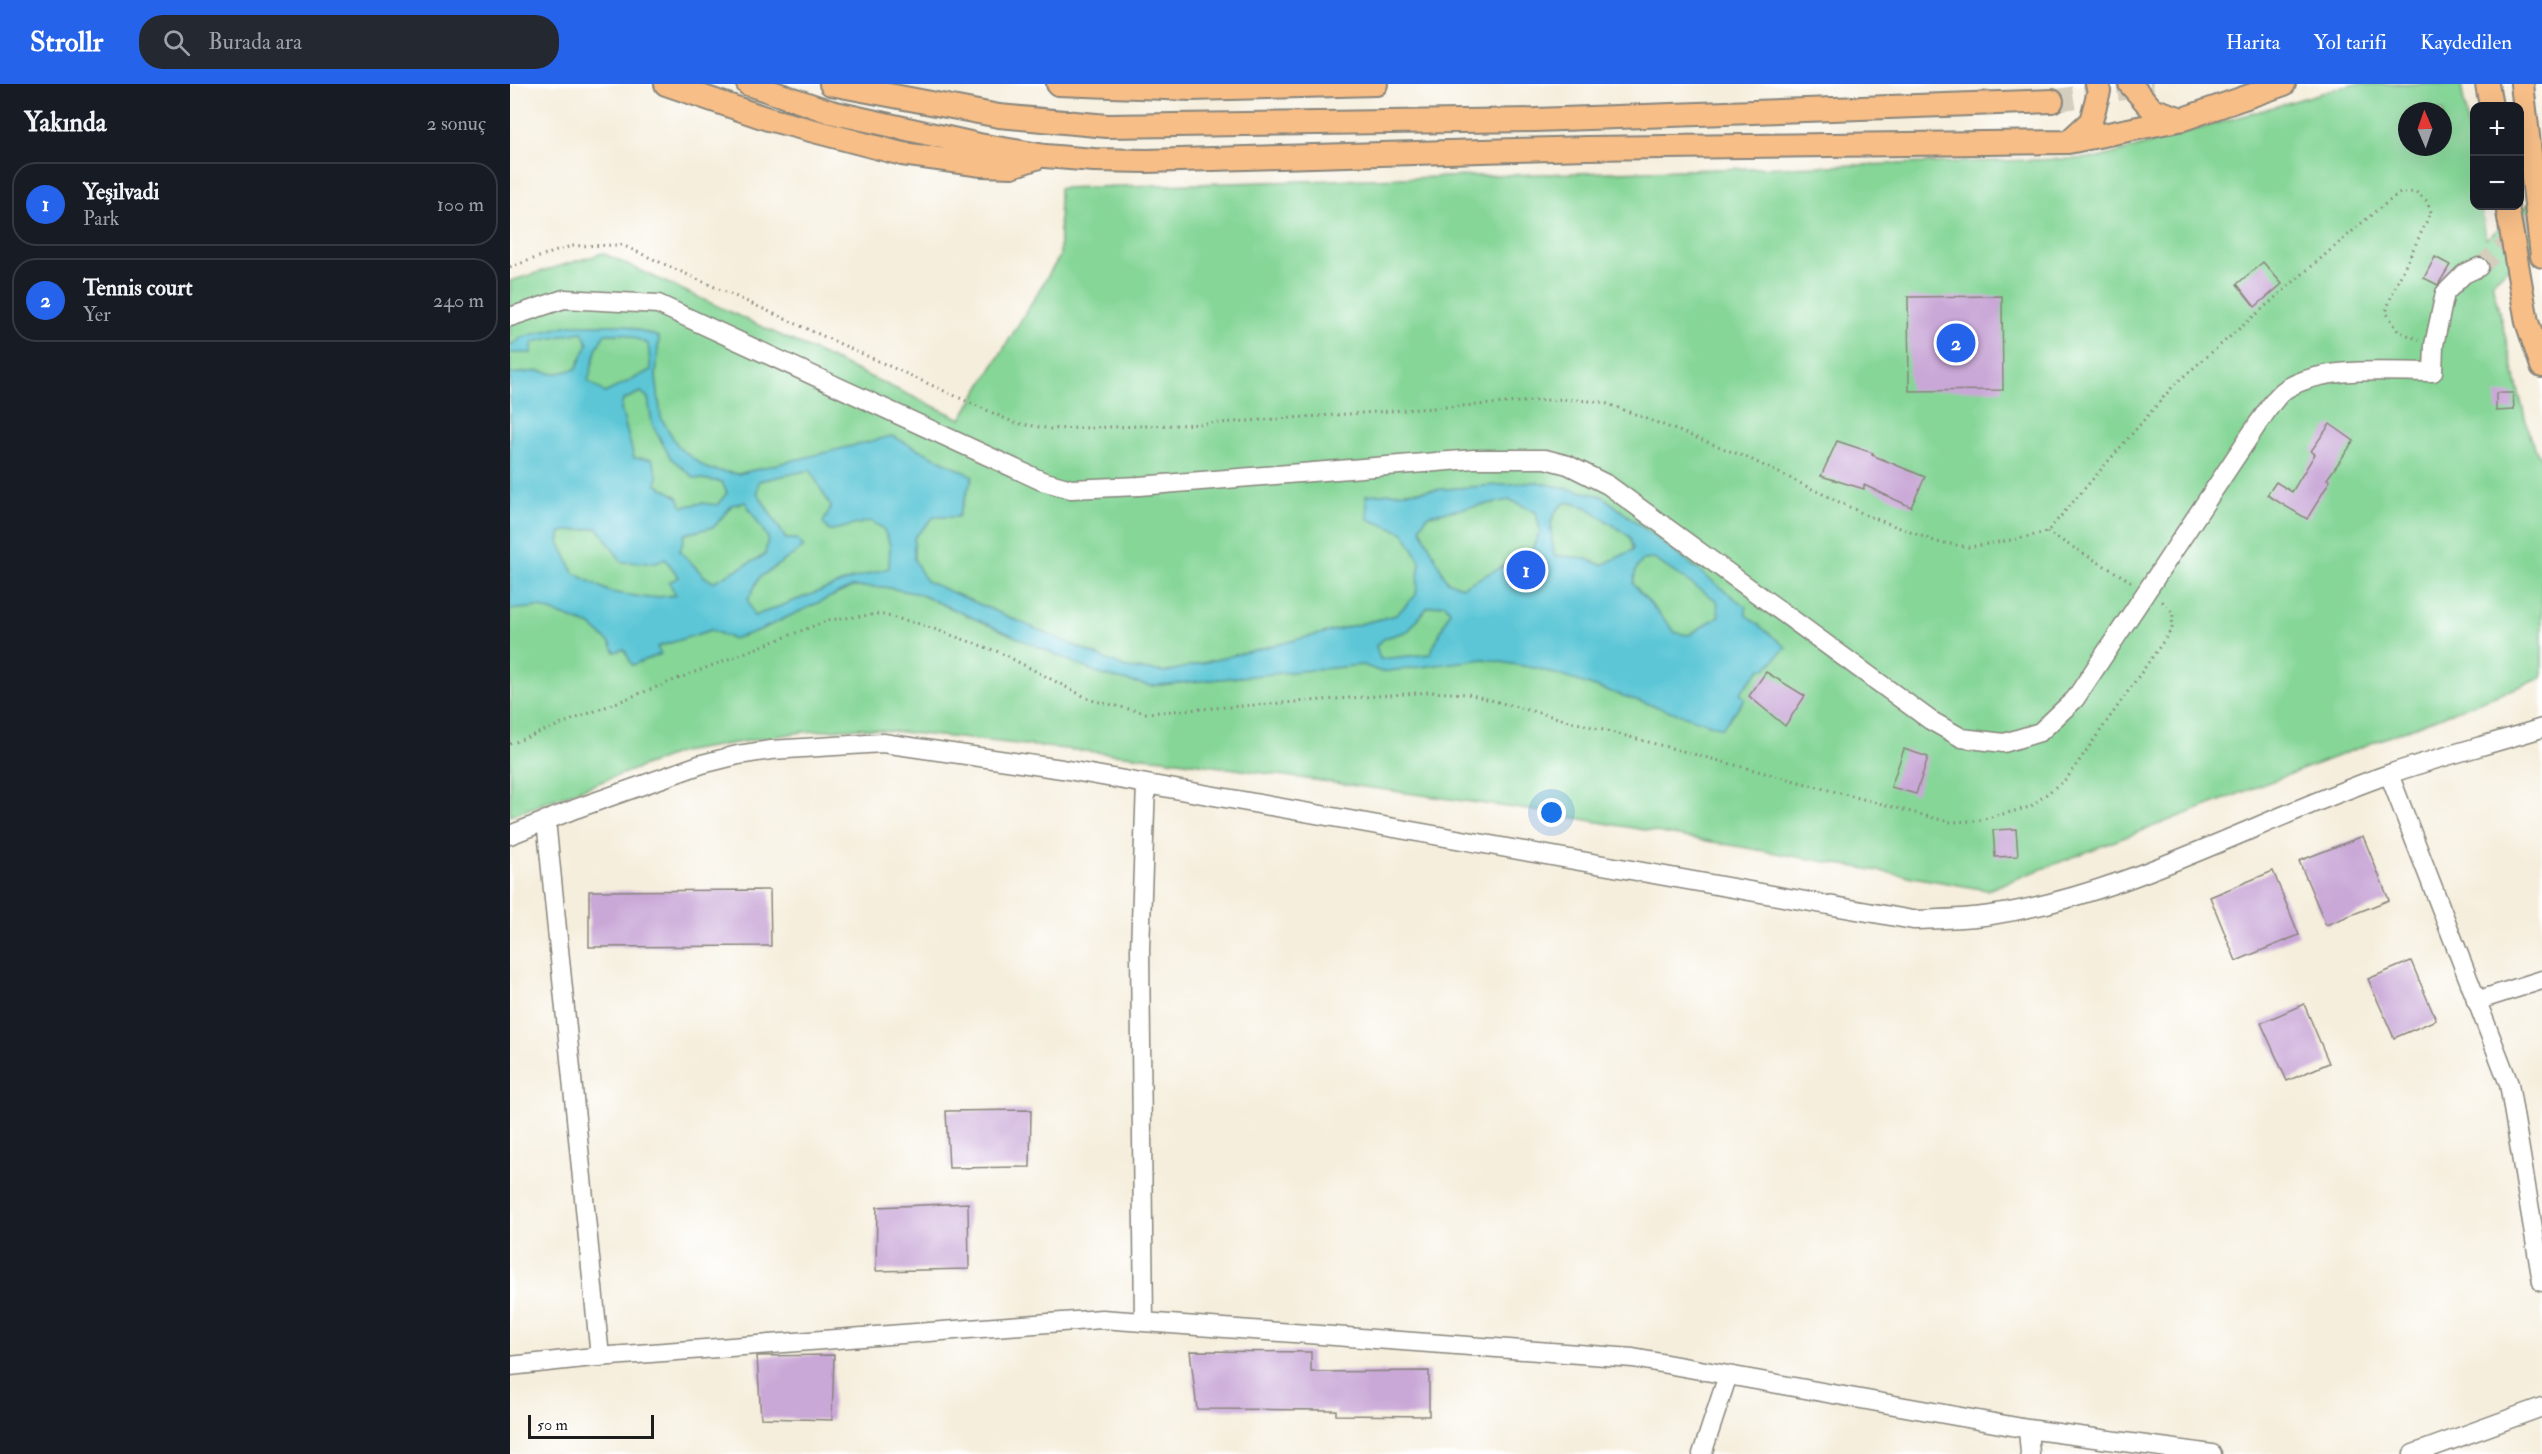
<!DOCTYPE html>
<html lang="tr">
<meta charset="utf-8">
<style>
:root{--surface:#171b24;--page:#242831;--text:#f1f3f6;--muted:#9ea1a6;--line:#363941;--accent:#2563eb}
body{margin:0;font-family:"IM FELL Double Pica",serif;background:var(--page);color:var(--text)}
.controls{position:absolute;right:18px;top:18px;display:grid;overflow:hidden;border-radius:12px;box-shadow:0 6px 24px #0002}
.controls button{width:54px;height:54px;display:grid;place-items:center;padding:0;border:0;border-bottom:2px solid var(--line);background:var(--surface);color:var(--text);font:30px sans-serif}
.compass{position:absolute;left:1888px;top:18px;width:54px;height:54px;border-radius:50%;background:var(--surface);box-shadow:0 6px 24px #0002;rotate:358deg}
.scale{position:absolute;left:18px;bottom:15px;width:126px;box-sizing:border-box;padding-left:6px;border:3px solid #1c1c1c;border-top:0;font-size:16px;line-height:21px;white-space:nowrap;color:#1c1c1c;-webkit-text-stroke:4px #fff;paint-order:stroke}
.you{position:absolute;left:1042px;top:729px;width:21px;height:21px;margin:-15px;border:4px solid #fff;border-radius:50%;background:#1a73e8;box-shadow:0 0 0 9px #1a73e833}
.badge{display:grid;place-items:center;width:39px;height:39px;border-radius:50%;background:var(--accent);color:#fff;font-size:20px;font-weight:700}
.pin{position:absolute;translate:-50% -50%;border:3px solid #fff;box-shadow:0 2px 6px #0006}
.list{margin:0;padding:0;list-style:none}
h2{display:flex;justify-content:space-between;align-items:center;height:78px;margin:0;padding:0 24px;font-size:26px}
h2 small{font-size:20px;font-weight:400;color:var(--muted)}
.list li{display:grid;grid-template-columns:39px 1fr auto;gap:18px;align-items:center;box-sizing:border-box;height:84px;margin:0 12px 12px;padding:0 12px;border:2px solid var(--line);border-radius:24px}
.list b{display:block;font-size:22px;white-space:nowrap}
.list p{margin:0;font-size:20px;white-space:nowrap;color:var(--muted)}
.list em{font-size:20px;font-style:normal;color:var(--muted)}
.icon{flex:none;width:33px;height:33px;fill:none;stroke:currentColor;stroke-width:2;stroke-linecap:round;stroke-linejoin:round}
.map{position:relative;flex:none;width:2032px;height:1370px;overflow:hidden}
header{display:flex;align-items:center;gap:36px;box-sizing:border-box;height:84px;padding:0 30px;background:var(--accent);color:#fff}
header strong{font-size:28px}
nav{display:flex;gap:33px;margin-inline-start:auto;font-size:21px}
.search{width:420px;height:54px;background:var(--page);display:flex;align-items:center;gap:15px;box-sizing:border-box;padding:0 21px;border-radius:24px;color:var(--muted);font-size:22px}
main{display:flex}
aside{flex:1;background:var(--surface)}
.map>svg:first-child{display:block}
.green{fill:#85d697;stroke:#50795a;stroke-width:1.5;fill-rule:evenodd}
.water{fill:#5bc6d6;stroke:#3c7179;stroke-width:1.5;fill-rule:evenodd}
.building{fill:#c9a7d7}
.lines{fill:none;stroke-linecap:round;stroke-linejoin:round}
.minor-tunnel{stroke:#d4cebf;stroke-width:18;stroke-dasharray:18 9;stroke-linecap:butt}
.major-tunnel{stroke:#d4cebf;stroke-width:22;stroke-dasharray:22 11;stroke-linecap:butt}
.minor-casing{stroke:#88857c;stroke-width:21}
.major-casing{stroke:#88857c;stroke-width:26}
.path{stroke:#88857c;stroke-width:3;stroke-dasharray:1.5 4.5;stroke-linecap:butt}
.minor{stroke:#fff;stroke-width:18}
.major{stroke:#f7be87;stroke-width:22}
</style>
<header>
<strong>Strollr</strong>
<div class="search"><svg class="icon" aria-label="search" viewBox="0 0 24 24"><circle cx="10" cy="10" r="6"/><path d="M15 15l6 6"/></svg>Burada ara</div>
<nav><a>Harita</a><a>Yol tarifi</a><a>Kaydedilen</a></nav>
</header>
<main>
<aside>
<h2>Yakında<small>2 sonuç</small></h2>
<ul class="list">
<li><span class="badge">1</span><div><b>Yeşilvadi</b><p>Park</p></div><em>100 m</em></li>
<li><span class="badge">2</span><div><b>Tennis court</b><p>Yer</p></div><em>240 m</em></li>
</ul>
</aside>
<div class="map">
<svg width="2032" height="1370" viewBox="0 0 2032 1370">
<rect width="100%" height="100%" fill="#fff"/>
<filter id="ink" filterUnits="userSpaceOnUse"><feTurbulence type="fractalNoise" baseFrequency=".0167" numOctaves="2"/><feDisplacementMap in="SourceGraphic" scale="12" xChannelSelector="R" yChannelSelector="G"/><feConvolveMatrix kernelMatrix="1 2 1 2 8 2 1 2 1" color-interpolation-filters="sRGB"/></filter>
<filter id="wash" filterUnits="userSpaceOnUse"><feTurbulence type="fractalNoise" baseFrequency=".008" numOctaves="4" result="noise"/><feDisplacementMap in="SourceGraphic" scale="24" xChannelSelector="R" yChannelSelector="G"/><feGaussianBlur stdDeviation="1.35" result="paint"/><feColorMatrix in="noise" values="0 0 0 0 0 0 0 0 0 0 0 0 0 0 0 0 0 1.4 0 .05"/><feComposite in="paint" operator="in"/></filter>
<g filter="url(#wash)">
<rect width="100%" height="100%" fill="#f5eedc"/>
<path class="green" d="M1842,0H1951L1964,83V122H1971L1976,155L2032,109V154L1982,199L2020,354L2032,377V594L1477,806L1026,727L653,675L351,644L292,648L171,668L0,732V197L93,169L451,335L550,172L549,104L1589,74ZM1897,27H1933V63H1897Z"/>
<path class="water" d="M59,241H114L149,253L146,292L151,334L169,364L198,385L228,390L382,352L463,392L448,433H424L404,454V475L416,497L616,584L656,588L886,531L906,511L910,477L894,449L858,435L856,411L1027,398L1092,412L1236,523V531L1276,563L1256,585L1251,584L1230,609L1235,615L1212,644L1030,585L974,575L871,588L853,581L640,602L592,591L409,510L374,503H342L250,546L223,555L201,546L147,563L151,570L122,581L114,565L105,568L100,559L81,542L29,523L0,526V290L30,287L44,290L66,285L78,260L72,248L23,258L21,269H0V262L13,253ZM95,250H115L138,260L141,286L95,309L78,297L87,263ZM131,308L138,314L142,340L160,373L184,394L212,398L217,409L207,421L192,419L172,423L168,413L146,400L148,393L142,375L124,374L111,325L113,316ZM300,386L321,423L313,439L319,447L360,437L373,444L380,461L379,484L342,495L244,532L238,516L249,494L294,463L287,455H276L247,408L249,397ZM1000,416L1026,428L1030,447L1021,468L952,503L937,497L910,443L918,431ZM235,418L258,454L255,471L203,498L195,493L170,467L175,450L204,443L222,421ZM1057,418L1076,423L1120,453L1123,466L1092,481L1073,474L1044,471C1042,448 1034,431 1057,418ZM88,444L112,478L146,479L155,475L169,493L159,498L166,511L138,514L100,508L64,489L49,458L51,448ZM1144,475L1207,517L1209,532L1179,551L1166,549L1123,500L1126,485L1133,476ZM935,520L940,527L920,570L870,575L866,562L875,554L898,547L918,523Z"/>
<g id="blocks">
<path class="building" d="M1925,173L1940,181L1928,201L1914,194Z
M1753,178L1772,200L1745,223L1727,200Z
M1492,212L1493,306L1399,307L1398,213Z
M1986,309H2003L2004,326L1986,327Z
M1820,340L1844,357L1817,395L1820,397L1797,435L1757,411L1766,398L1782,408L1805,370L1801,367Z
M1327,357L1363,369L1362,371L1415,393L1401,423L1354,401V405L1311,392Z
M1256,588L1295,612L1275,642L1239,612Z
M1394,665L1418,673L1406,710L1381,703Z
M1506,745L1508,772L1485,773L1483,746Z
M1853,752L1879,816L1816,841L1789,777Z
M1763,787L1789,851L1726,877L1700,813Z
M260,806L261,862L79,863V807Z
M1901,877L1926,936L1884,954L1858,895Z
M1794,920L1819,979L1777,997L1751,939Z
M521,1026L520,1083L439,1084L436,1027Z
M458,1119L459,1185L366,1187L367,1123Z
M680,1267L801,1268V1288L919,1287V1332L826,1331V1326L687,1325Z
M324,1271L322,1336L251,1334L247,1272Z"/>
</g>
</g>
<g filter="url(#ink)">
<use href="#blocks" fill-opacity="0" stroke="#88857c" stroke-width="1.5"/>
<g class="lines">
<path class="minor-tunnel" d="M1969,183L2032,129"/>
<path class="major-tunnel" d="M1542,17L1643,0"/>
<defs>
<path id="minor" d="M0,233L54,215L148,220L532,397L561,405L629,402L964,375H1035L1058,381L1098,401L1420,636L1452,654L1494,659L1530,648L1565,615L1749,338C1757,328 1765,312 1776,305C1814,281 1879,288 1923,288L1924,261L1935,209L1954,190L1969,183
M1879,690L1999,1000L2032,1198
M36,736L90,1273
M0,751L65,725L192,680L228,671L261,666L373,659L552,685L1403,836C1429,835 1455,835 1481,831C1618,811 1749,735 1879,690C1929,673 1981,660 2032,644
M1966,917L2032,896
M634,1238L630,865L636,700
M0,1282L74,1274L592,1235L1123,1274L1518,1345L1702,1370
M1518,1345L1520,1370
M1192,1370L1218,1291
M1903,1370L2032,1323"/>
<path id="major" d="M156,0L258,35L392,70L472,81L502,82L526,74
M238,0L321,28L469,61L535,72L584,76L637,77L1077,64L1558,58L1673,35L1774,0
M321,0L489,32L597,42L1025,36L1542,17
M548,0L681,5L866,0
M1620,0L1642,25L1672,35
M1977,0L1981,22
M2012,0L2032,172
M1558,58L1581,37L1589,7L1587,0
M1997,122L2017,238L2032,282"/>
</defs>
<use href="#minor" class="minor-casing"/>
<use href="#major" class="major-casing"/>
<path class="path" d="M0,183L61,162L112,161L505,339L541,345L695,340L1052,315L1092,318L1125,330L1238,374L1356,431L1427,458L1459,463L1512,454L1537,448L1665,300L1867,126L1890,109L1906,108L1917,117L1921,128L1882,210L1876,228L1888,247L1909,256
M1537,448L1622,498
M0,660L319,536L369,530L410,540L489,568L581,616L636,629L921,608L958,610L1439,738L1466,737L1520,723L1557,694L1662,545L1663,529L1650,515"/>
<use href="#minor" class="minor"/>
<use href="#major" class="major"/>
</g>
</g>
</svg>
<div class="controls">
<button>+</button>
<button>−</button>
</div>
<svg class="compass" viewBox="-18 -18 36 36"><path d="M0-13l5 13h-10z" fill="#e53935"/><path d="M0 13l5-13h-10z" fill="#9ea1a6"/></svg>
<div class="scale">50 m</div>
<div class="you"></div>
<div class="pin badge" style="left:1016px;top:486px">1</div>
<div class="pin badge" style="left:1446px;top:259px">2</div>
</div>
</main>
